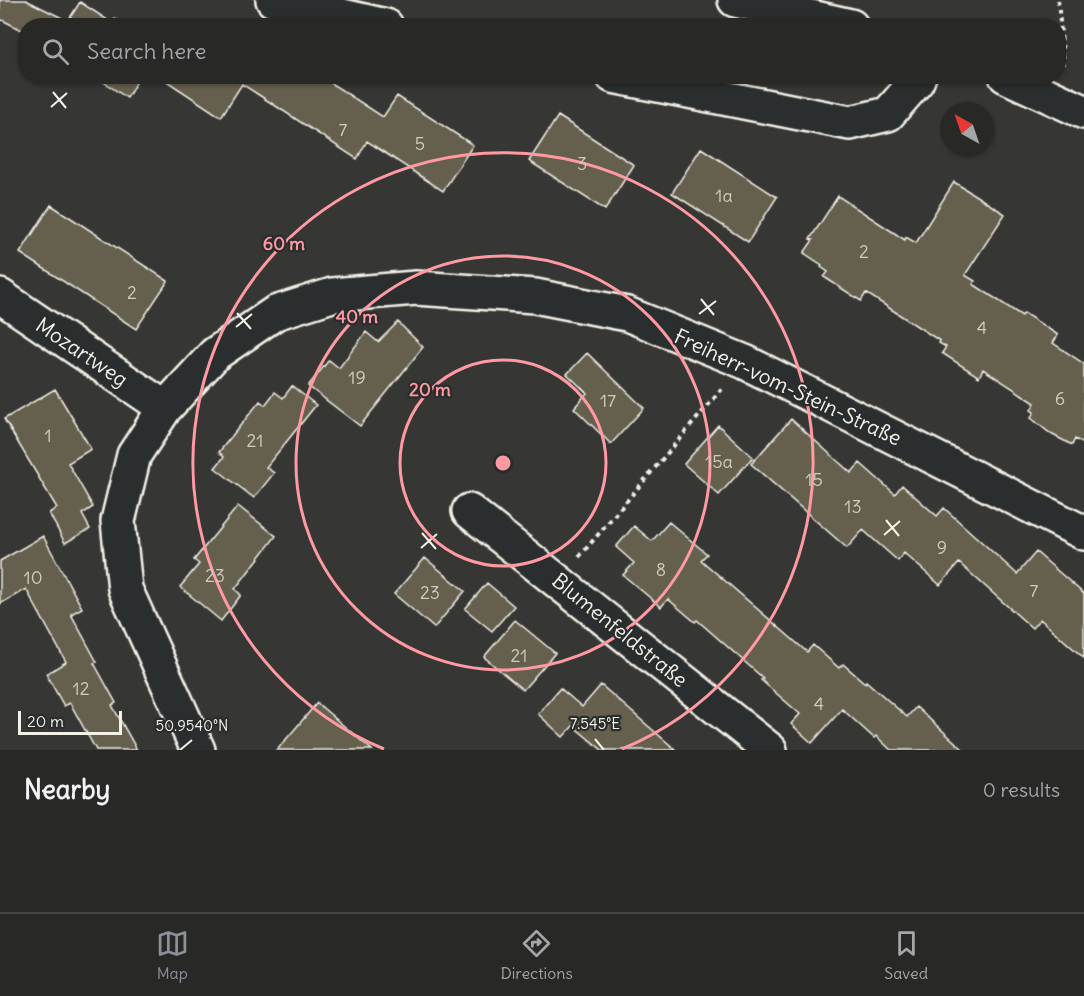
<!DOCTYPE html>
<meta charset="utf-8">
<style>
:root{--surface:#282927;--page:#343533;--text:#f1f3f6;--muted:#a5a6a7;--line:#444544;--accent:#8c9099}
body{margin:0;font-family:Delius,sans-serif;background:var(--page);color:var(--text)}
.compass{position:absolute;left:940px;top:102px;width:54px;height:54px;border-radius:50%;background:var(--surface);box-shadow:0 2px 4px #0004;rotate:320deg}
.scale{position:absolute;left:18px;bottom:15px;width:104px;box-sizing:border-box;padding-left:6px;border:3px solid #f4f1e8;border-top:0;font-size:16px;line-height:21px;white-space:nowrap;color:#f4f1e8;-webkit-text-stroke:4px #2a2d2e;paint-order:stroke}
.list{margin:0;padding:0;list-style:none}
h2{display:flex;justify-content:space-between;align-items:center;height:78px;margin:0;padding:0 24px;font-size:26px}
h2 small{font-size:20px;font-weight:400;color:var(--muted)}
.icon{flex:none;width:33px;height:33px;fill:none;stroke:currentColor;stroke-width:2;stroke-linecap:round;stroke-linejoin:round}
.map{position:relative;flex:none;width:1084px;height:750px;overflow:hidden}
.search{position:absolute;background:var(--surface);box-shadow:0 2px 4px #0004;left:18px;right:18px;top:18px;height:66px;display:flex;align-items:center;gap:15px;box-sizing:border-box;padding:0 21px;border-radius:24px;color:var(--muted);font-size:22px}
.sheet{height:162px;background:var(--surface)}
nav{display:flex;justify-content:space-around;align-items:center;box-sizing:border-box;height:84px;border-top:2px solid var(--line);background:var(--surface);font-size:16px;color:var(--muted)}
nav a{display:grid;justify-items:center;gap:3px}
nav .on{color:var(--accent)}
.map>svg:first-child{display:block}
.building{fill:#655e4e;stroke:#f4f1e8;stroke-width:1.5}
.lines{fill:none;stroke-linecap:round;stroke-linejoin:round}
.minor-casing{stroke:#f4f1e8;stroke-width:38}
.path{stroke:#f4f1e8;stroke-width:4;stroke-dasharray:4.5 4.5;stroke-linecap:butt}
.minor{stroke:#2a2d2e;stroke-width:33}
.ticks{fill:none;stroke:#f4f1e8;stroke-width:2}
.ring{fill:none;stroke:#ff9aa2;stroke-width:3}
.labels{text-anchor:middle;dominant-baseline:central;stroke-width:4.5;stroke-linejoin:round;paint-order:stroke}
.number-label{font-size:18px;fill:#d0ccc2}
.street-label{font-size:21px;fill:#f4f1e8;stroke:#2a2d2e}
.ticks-label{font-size:15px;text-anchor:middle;fill:#f4f1e8;stroke:#2a2d2e;stroke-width:4.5;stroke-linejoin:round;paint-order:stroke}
.centre{fill:#ff9aa2;stroke:#2a2d2e;stroke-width:3}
.ring-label{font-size:18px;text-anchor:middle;font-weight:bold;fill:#ff9aa2;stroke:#2a2d2e;stroke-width:4.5;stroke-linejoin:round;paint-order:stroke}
</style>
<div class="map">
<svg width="1084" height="750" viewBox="0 0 1084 750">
<rect width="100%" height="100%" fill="#363734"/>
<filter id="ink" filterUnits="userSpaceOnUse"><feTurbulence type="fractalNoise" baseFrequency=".0167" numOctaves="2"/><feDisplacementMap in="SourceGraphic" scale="12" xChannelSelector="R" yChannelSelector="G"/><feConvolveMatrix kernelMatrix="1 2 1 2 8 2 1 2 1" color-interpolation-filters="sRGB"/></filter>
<g filter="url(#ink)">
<path class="building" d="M0,0H26L68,21L80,2L112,23L115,18L126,26H26V32L0,19Z
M95,76H140L127,98Z
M159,76H320L383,117L397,96L473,145L443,191L367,141L357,159L242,84L221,117Z
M558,116L634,165L605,210L529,161Z
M701,148L777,197L748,242L672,193Z
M954,182L1005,214L965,275L975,281L973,284L1022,316L1024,313L1058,335L1053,343L1084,364V444L1075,439L1072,445L1051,434L1031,418L1034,412L1031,410L1035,403L983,369L979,377L942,353L946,347L939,343L940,341L900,315L866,293L861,301L824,277L828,272L821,267L822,265L804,253L813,240L810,239L838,196L905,240L906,237L916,243Z
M51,205L168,281L136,329L20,253Z
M398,322L423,347L360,426L308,386L329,360L339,368L366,332L378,342Z
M587,353L644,408L611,444L574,408L587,393L567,374Z
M292,386L316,405L266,467L274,473L254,498L215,468L224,457L219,452L260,401L265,405L275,392L283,398Z
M55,389L91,449L68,463L93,507L82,514L90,529L65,543L49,513L57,508L4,419Z
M791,419L851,473L860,463L895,494L902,485L937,516L944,508L1017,574L1036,552L1084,594V658L1040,619L1032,628L959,563L940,585L904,553L898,561L863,530L847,548L751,464Z
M718,425L753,457L719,495L684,464Z
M238,506L276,536L235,589L241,595L221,621L180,587L199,564L194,560Z
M669,522L707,554L701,560L807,652L813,645L839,668L843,664L865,683L866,681L907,717L916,707L964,750H891L876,736L874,738L842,709L812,743L791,724L800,714L761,680L763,678L697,620L695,622L668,599L661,607L623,575L634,563L616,547L634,526L652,541Z
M43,536L82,608L71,614L97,662L94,663L116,703L112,705L137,750H96L70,703L64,706L46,674L66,662L26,589L0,604V561Z
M425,558L465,591L434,628L394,594Z
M487,583L514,606L492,631L465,609Z
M515,620L555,653L523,690L484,657Z
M601,685L640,719L676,750H602L573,726L563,737L538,714L560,688L582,707Z
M317,703L372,750H277Z"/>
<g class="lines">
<defs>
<path id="minor" d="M273,0L386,26
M735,0L851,26
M613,76L850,123L888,114L917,81L919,76
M1006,76L1084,112
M0,296L165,408
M469,511L770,750
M198,750L125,589L118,521L134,455L165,408L215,354L275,313L332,295L416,288L535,296L627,314L745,362L1084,533"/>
</defs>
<use href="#minor" class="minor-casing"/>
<path class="path" d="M1058,0L1064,65
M579,557L722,389"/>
<use href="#minor" class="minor"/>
</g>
</g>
<path class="ticks" d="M53,92L66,108M51,107L67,93M701,299L714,315M237,313L251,329M699,314L716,301M236,327L252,314M886,520L899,536M422,533L436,549M884,535L900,521M421,548L437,534M595,739L604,750M180,750L192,740"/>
<g class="ring">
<circle cx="503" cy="463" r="103"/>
<circle cx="503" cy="463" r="207"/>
<path d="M384 749A310 310 0 1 1 622 749"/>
</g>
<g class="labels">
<g class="number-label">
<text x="343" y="129">7</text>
<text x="420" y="143">5</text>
<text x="582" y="163">3</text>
<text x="724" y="195">1a</text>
<text x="864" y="251">2</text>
<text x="132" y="292">2</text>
<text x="982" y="327">4</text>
<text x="357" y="377">19</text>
<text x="1060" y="398">6</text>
<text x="608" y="400">17</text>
<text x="48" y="435">1</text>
<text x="255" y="440">21</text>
<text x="719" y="461">15a</text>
<text x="814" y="479">15</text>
<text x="853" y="506">13</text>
<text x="942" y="547">9</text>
<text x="661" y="569">8</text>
<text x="215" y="575">23</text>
<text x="33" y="577">10</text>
<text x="1034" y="590">7</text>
<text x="430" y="592">23</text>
<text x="519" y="655">21</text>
<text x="81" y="688">12</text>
<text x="819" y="703">4</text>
</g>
<g class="street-label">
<text transform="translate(82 352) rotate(34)">Mozartweg</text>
<text transform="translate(788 387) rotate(25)">Freiherr-vom-Stein-Straße</text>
<text transform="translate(620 630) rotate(39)">Blumenfeldstraße</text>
</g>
</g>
<g class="ticks-label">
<text x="595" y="729">7.545°E</text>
<text x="192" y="731">50.9540°N</text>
</g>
<circle cx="503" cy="463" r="9" class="centre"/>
<g class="ring-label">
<text x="284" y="250">60 m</text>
<text x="357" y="323">40 m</text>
<text x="430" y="396">20 m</text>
</g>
</svg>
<svg class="compass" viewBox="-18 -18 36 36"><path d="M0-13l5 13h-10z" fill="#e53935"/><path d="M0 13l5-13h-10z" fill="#a5a6a7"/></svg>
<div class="scale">20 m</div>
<div class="search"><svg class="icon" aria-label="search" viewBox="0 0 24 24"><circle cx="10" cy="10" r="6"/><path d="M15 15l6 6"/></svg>Search here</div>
</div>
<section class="sheet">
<h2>Nearby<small>0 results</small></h2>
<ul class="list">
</ul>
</section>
<nav>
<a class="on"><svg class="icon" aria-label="map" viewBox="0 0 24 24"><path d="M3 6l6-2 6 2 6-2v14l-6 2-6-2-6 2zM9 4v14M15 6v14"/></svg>Map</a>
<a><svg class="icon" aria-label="directions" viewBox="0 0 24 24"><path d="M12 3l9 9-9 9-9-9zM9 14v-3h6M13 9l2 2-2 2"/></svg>Directions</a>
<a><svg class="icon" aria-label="saved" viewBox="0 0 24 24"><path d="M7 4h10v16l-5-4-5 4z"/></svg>Saved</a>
</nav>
